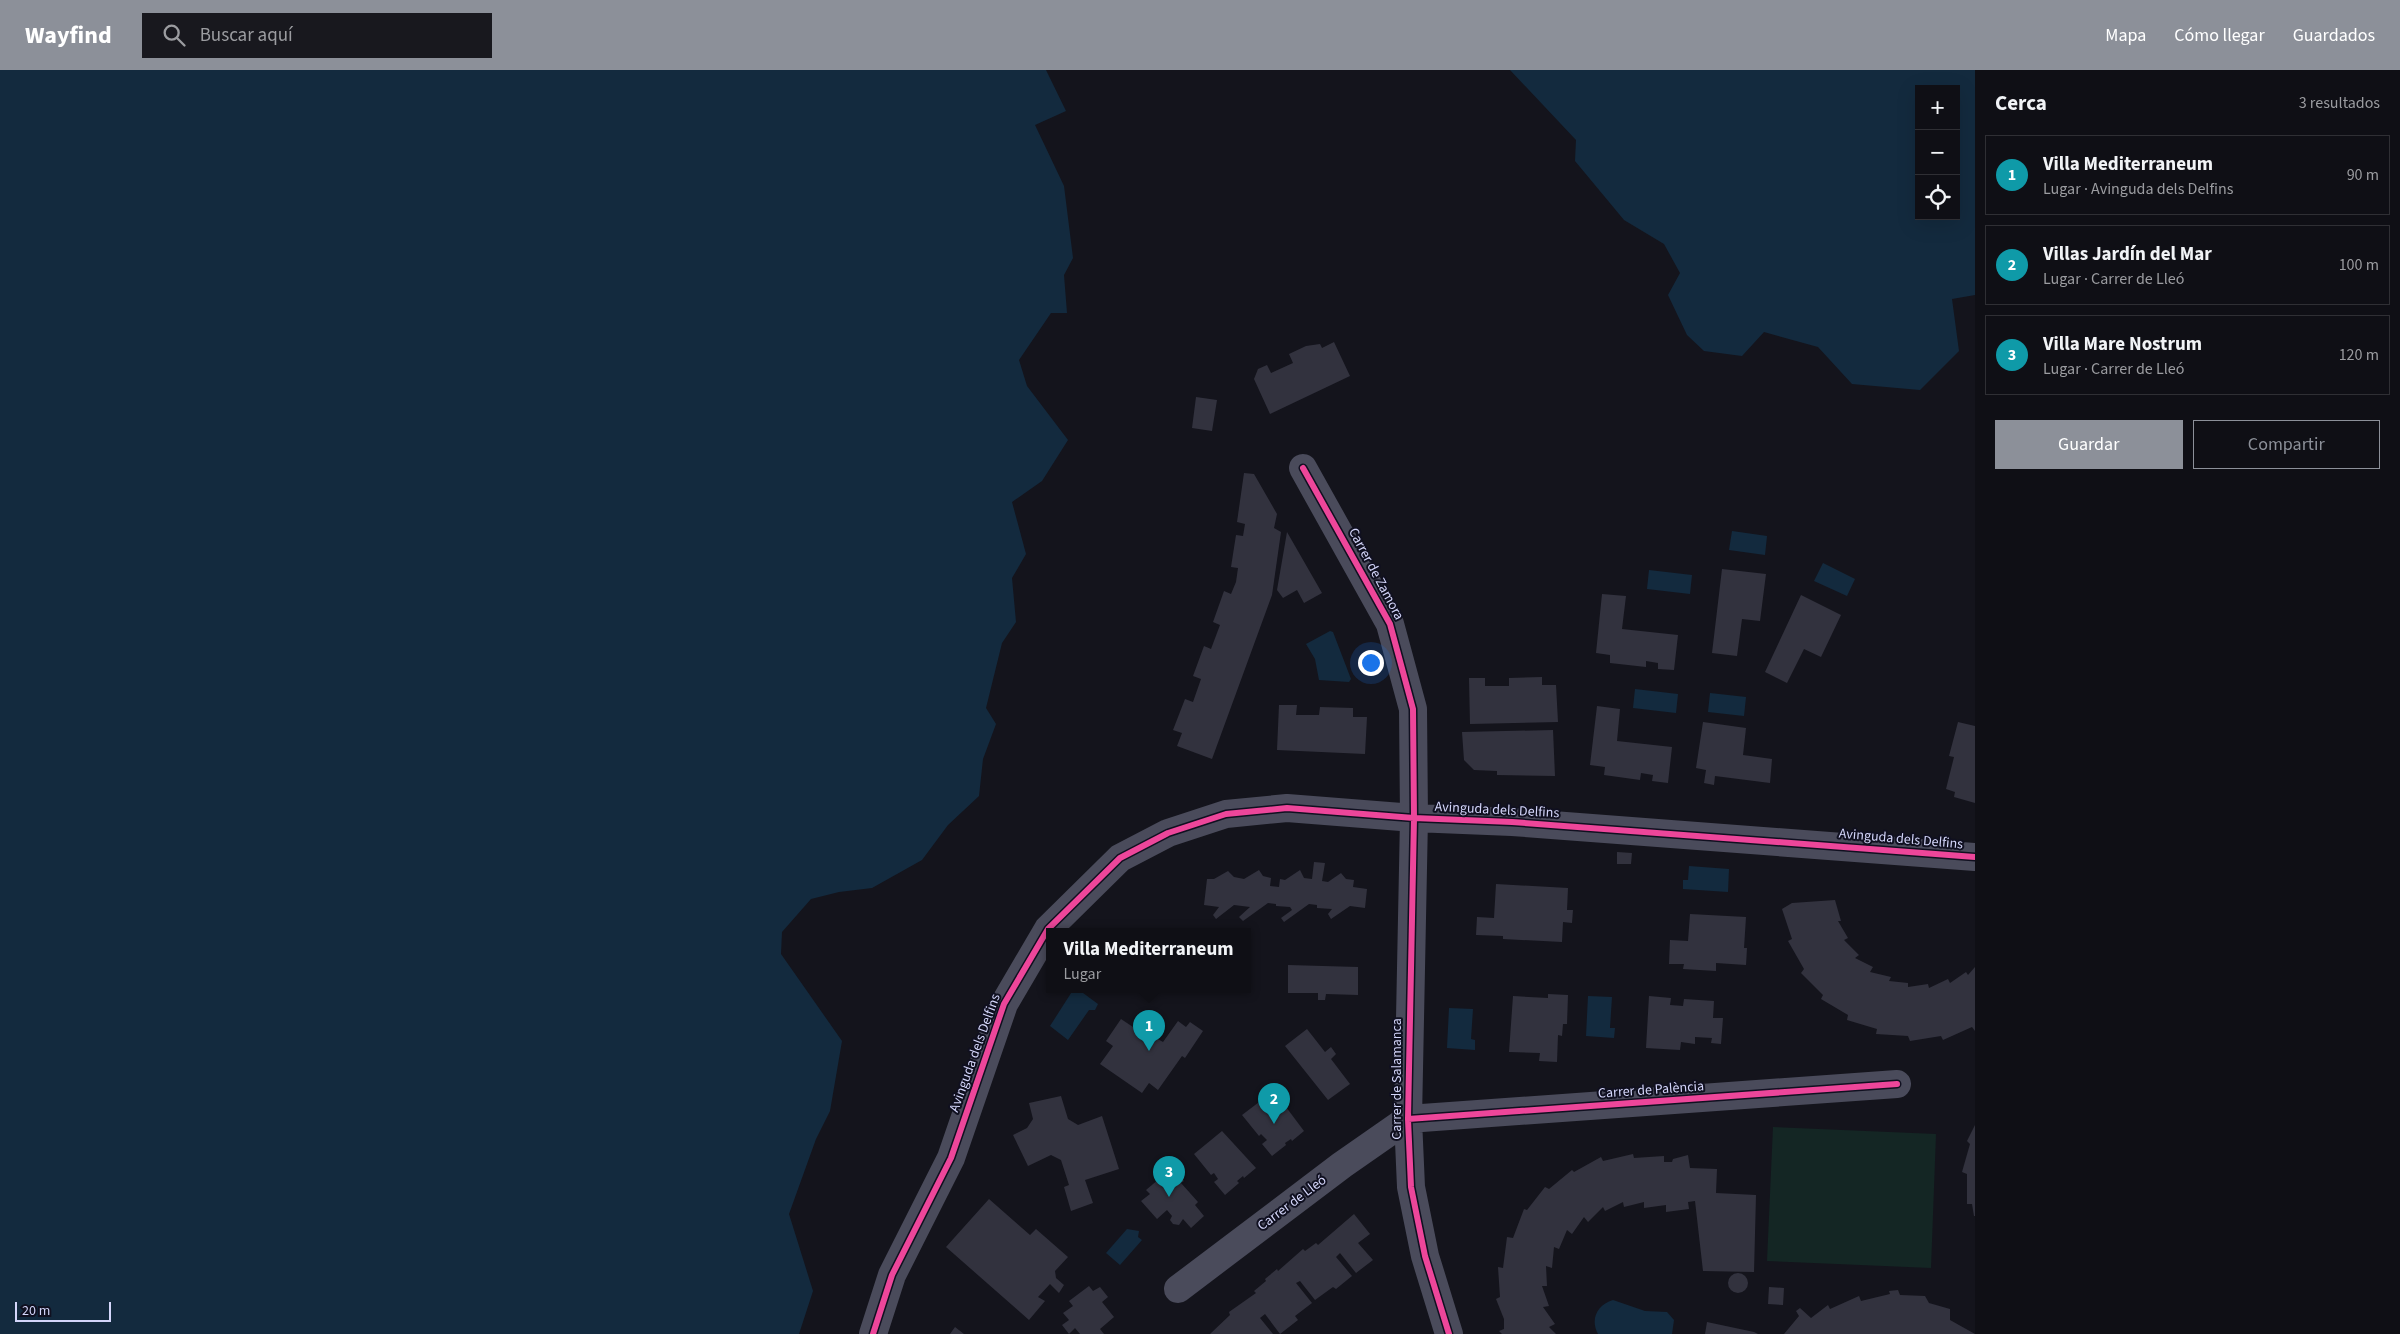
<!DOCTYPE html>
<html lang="es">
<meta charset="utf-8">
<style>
:root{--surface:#0f0f15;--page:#18181e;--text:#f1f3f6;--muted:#9b9ca0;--line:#2f2f34;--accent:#8c9099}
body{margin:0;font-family:"Source Sans 3",sans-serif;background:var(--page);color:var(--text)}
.controls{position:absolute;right:15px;top:15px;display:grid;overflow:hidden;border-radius:0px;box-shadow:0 5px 20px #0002}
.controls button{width:45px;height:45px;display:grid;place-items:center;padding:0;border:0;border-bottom:1px solid var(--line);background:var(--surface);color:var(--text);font:25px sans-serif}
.scale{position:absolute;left:15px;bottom:12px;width:96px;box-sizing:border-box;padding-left:5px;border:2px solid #d4d6fa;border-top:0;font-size:14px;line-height:18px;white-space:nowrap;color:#d4d6fa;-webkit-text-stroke:4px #101020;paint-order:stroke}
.you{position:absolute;left:1370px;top:592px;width:18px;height:18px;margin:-12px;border:4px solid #fff;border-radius:50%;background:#1a73e8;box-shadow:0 0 0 8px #1a73e833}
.badge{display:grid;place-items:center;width:32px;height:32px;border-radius:50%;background:var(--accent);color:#fff;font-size:16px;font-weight:700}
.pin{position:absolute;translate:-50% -41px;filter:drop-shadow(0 1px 2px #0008)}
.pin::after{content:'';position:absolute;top:26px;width:18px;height:15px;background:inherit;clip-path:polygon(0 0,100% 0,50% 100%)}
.popup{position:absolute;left:1046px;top:858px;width:205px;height:65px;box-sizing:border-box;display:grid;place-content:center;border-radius:0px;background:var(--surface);filter:drop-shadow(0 1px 4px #0005);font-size:16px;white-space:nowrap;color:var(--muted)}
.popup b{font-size:19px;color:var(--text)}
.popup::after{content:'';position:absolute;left:50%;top:100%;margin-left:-10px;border:10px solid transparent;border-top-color:var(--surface)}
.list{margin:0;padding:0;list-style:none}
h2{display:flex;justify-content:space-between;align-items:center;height:65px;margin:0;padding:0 20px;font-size:21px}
h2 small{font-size:16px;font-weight:400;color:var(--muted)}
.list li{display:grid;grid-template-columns:32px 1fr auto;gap:15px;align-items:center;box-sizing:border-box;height:80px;margin:0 10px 10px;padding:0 10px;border:1px solid var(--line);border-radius:0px}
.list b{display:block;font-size:19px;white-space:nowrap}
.list p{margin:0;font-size:16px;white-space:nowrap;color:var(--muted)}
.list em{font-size:16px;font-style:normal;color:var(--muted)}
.actions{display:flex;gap:10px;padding:15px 20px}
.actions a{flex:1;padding:11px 0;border:1px solid var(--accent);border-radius:0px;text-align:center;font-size:18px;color:var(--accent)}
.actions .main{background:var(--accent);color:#fff}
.icon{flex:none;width:28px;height:28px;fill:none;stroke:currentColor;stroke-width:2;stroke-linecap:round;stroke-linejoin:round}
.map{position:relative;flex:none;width:1975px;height:1264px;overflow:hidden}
header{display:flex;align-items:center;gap:30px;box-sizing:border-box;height:70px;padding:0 25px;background:var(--accent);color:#fff}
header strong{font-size:24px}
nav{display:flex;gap:28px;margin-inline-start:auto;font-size:18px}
.search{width:350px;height:45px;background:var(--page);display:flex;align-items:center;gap:12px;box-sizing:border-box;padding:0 18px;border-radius:0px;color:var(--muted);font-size:19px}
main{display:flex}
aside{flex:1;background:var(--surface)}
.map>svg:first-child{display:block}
.green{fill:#142624}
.water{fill:#132a3e;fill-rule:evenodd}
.building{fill:#32323e}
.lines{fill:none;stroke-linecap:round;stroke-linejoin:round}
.minor{stroke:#4a4b5b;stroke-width:28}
.cycleway-casing{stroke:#101020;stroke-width:9}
.cycleway{stroke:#ed469a;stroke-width:6}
.labels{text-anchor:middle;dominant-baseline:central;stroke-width:4;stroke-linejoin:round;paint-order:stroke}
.street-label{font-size:14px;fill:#d4d6fa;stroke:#101020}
</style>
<header>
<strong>Wayfind</strong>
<div class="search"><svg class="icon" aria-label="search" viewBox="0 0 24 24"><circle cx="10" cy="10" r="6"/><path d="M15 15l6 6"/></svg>Buscar aquí</div>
<nav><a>Mapa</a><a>Cómo llegar</a><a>Guardados</a></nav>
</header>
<main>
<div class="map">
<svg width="1975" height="1264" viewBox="0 0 1975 1264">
<rect width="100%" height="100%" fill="#14141c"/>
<path class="green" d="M1773,1057L1936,1064L1931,1198L1767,1191Z"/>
<path class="water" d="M0,0H1046L1066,41L1035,55L1064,116L1073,188L1064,205L1067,243H1051L1019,290L1027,316L1068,370L1042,411L1012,432L1026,484L1012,508L1016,552L1002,573L986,638L996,654L983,689L979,726L948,755L922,790L872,818L839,822L811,829L782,862L781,884L842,971L830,1041L816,1069L789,1144L813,1221L799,1264H0Z
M1510,0H1975V225L1952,229L1959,281L1920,320L1852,314L1818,277L1764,262L1742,286L1704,281L1687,265L1668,225L1680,203L1664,174L1624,150L1575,91L1576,70ZM1919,19H1956V146H1919Z
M1732,461L1767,466L1765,485L1729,480Z
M1823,493L1855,509L1847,526L1814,511Z
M1649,500L1692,505L1690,524L1647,519Z
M1330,561L1333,562L1351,609L1349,612L1319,610L1315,589L1306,574Z
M1635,619L1678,624L1676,643L1633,638Z
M1710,623L1746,627L1744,646L1708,642Z
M1689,796L1729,799L1728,822L1683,819V810H1688Z
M1073,920H1079L1098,934L1095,940H1089L1068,970L1050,956Z
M1588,926L1612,927L1610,958H1615L1614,968L1586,966Z
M1449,938L1473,939L1471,969L1475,970V980L1447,978Z
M1127,1159L1139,1161L1138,1167L1142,1170L1120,1195L1106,1183Z
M1613,1230L1645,1241L1667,1242L1674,1250L1672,1264H1598C1590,1249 1597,1235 1613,1230Z"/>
<path class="building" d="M1334,272L1350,306L1270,344L1254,309L1258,299L1267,295L1271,303L1293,293L1289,284L1306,276L1320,274L1322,278Z
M1196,327L1217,330L1212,361L1192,358Z
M1244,403L1254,404L1277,444L1274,458L1281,462L1272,525L1212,689L1177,676L1182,663L1173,660L1185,629L1193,632L1201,609L1193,606L1204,576L1211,579L1220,555L1213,552L1224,521L1231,524L1236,512L1238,498L1231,497L1236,465L1243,466L1245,454L1237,452Z
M1287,462L1322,523L1304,533L1297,520L1283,528L1277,520Z
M1722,499L1766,504L1760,551L1742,549L1737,586L1712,583Z
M1602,524L1626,526L1622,559L1678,565L1674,600L1658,599V593L1646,591V597L1610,593V585L1596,583Z
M1801,525L1841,545L1821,587L1804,579L1787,613L1765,602Z
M1542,607V615H1556L1558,652L1470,654L1469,608H1485V616H1509V608Z
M1279,635H1297L1296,645H1319L1320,637L1353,638V647H1367L1365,684L1277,680Z
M1597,636L1620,639L1617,671L1672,677L1668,713L1652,711L1653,705L1641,703L1640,710L1604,705L1605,697L1590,695Z
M1703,652L1746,658L1743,685L1772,689L1770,713L1715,706L1714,715L1704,713L1706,700L1696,698Z
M1958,652L1975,656V733L1954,727L1955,722L1946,719L1954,687L1949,686Z
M1553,660L1555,706L1497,705V701L1474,700L1464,690L1462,662Z
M1617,782L1632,783L1631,794H1617Z
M1314,792L1325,793L1322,811L1328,812L1341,803L1346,809L1354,810L1353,817L1367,819L1365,838L1350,836L1331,849L1328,844L1332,839L1317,838V835L1309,834L1284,852L1281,848L1292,840L1290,837L1276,836V834L1268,833L1243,851L1239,847L1250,837L1234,835L1216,849L1213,845L1219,837L1204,835L1207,809H1214L1228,801L1234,807L1244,809L1259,800L1263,806L1271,808L1270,816L1279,817L1280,809L1285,810L1300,800L1304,808L1312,809Z
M1496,814L1568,818L1567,840H1573L1572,853L1563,852L1562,872L1503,869V866L1476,865L1477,847L1494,848Z
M1835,830L1841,851H1838L1848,868L1844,870L1859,885L1855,888L1873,897L1870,902L1891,907L1889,911L1908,913V917L1928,914L1929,918L1948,909L1950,913L1966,902L1968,905L1975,897V961L1972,957L1943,970L1941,966L1910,971L1908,966L1876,964L1877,959L1847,950L1848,945L1821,929L1823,925L1801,903L1804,899L1788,871L1792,869L1782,839L1792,833Z
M1690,844L1746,847L1744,878H1747L1746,895L1716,893V901L1683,899L1684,894H1669L1670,870L1688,871Z
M1288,895L1358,897V925L1326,924L1325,930H1318V923H1288Z
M1548,924L1568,925L1567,954H1563L1562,966L1558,965L1557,992L1539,991L1540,983L1509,982L1513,926L1548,928Z
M1649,926L1671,928L1670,935L1683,936L1684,929L1714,931L1713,948H1723L1721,974L1711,973L1712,968L1695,967V974L1681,972L1680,980L1646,978Z
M1121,949L1154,971L1156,968L1163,972L1178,951L1186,957L1190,952L1203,961L1185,988L1182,986L1158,1020L1149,1013L1142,1023L1100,994L1113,976L1106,971Z
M1307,959L1325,982L1331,977L1336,984L1331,989L1350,1014L1328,1030L1285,976Z
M1271,1023L1283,1039L1286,1037L1304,1061L1292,1071L1291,1069L1285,1073L1286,1075L1272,1086L1262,1074L1267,1070L1261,1064L1259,1066L1242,1045Z
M1061,1026L1068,1049L1078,1055L1102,1046L1119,1099L1085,1110L1093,1133L1071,1141L1064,1117L1069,1115L1061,1090L1051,1085L1028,1096L1013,1065L1027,1058L1033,1049L1029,1033Z
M1975,1055V1146H1974L1972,1134H1967V1104L1962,1102L1970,1074L1967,1071Z
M1222,1061L1256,1098L1244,1108L1243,1106L1237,1111L1239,1113L1225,1125L1214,1112L1218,1109L1214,1103L1211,1105L1194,1084Z
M1633,1084L1634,1088L1664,1086V1092H1672L1673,1089L1688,1085L1690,1098L1717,1099L1716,1123L1756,1125L1754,1202L1703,1201L1695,1131L1688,1132L1689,1139L1666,1142V1135L1644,1138V1132L1624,1137L1623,1132L1605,1141L1603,1137L1588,1152L1584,1147L1572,1164L1567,1160L1559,1179L1554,1177L1552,1198L1546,1196L1547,1216H1542L1549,1236L1543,1237L1555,1254L1549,1257L1556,1264H1502L1499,1261L1504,1259V1249L1496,1229L1500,1227L1498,1197L1503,1198L1507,1167L1513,1168L1524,1139L1527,1140L1545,1117L1549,1119L1572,1100L1574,1102L1601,1087L1603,1091Z
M1172,1098L1184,1111L1181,1113L1198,1132L1195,1135L1204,1146L1191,1158L1183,1149L1179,1155L1173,1154L1170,1150L1172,1146L1167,1140L1157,1149L1141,1131L1150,1124L1146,1120Z
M989,1129L1030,1165L1036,1159L1068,1187L1055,1201L1056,1208L1064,1215L1059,1223L1050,1214L1038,1227L1045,1231L1029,1250L946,1177Z
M1354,1144L1370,1164L1358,1173L1373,1190L1356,1203L1340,1183L1336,1187L1352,1206L1336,1219L1333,1217L1315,1230L1300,1211L1296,1213L1312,1233L1295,1246L1298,1250L1280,1264L1265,1244L1260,1248L1273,1264H1210L1230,1245L1229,1242L1256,1223L1254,1221L1266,1211L1265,1209L1277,1199L1278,1201L1303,1179L1305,1181L1316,1173L1318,1175Z
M1728 1213a10 10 0 1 1 20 0a10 10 0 1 1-20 0Z
M1089,1216L1093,1221L1100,1217L1108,1227L1102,1232L1114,1247L1100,1259L1104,1264H1080L1075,1258L1069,1264L1062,1255L1069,1250L1063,1243L1073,1236L1069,1231Z
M1769,1217L1784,1218L1783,1235L1768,1234Z
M1898,1220L1900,1225L1925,1226L1929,1233L1950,1239V1250L1975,1264H1784L1799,1246L1796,1241L1800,1238L1811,1248L1828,1235L1830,1239L1859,1226L1861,1231L1890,1224L1889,1221Z
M1707,1252L1754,1262L1758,1264H1705Z
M955,1257L964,1264H950Z"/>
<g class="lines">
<path class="minor" d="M1303,398L1390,554L1413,639L1414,748L1408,1049L1411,1117L1425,1186L1449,1264
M1408,1049L1897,1014
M1178,1219L1342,1095L1408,1049
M873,1264L892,1205L951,1088L1004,934L1048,859L1120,788L1168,763L1226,744L1287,738L1414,748L1512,752L1975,787"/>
<defs>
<path id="cycleway" d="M1303,398L1390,554L1413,639L1414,748L1408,1049L1411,1117L1425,1186L1449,1264
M1408,1049L1897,1014
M873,1264L892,1205L951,1088L1004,934L1048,859L1120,788L1168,763L1226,744L1287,738L1414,748L1512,752L1975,787"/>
</defs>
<use href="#cycleway" class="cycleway-casing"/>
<use href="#cycleway" class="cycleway"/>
</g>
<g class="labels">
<g class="street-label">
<text transform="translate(1376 504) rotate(62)">Carrer de Zamora</text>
<text transform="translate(1497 740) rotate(3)">Avinguda dels Delfins</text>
<text transform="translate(1901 769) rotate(5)">Avinguda dels Delfins</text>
<text transform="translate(975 983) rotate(-70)">Avinguda dels Delfins</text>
<text transform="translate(1397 1009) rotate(-90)">Carrer de Salamanca</text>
<text transform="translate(1651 1020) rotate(-4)">Carrer de Palència</text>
<text transform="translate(1292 1133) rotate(-37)">Carrer de Lleó</text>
</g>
</g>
</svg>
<div class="controls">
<button>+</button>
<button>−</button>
<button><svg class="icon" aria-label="locate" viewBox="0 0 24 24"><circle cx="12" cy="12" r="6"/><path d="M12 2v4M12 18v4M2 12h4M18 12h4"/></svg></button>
</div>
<div class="scale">20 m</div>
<div class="you"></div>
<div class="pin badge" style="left:1149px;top:981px;background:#0f9aa8">1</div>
<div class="popup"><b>Villa Mediterraneum</b>Lugar</div>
<div class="pin badge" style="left:1274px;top:1054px;background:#0f9aa8">2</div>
<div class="pin badge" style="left:1169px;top:1127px;background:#0f9aa8">3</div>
</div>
<aside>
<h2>Cerca<small>3 resultados</small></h2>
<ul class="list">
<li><span class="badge" style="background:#0f9aa8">1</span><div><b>Villa Mediterraneum</b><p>Lugar · Avinguda dels Delfins</p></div><em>90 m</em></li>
<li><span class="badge" style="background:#0f9aa8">2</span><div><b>Villas Jardín del Mar</b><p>Lugar · Carrer de Lleó</p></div><em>100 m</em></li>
<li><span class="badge" style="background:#0f9aa8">3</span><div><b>Villa Mare Nostrum</b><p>Lugar · Carrer de Lleó</p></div><em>120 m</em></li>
</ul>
<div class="actions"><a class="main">Guardar</a><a>Compartir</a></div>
</aside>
</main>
